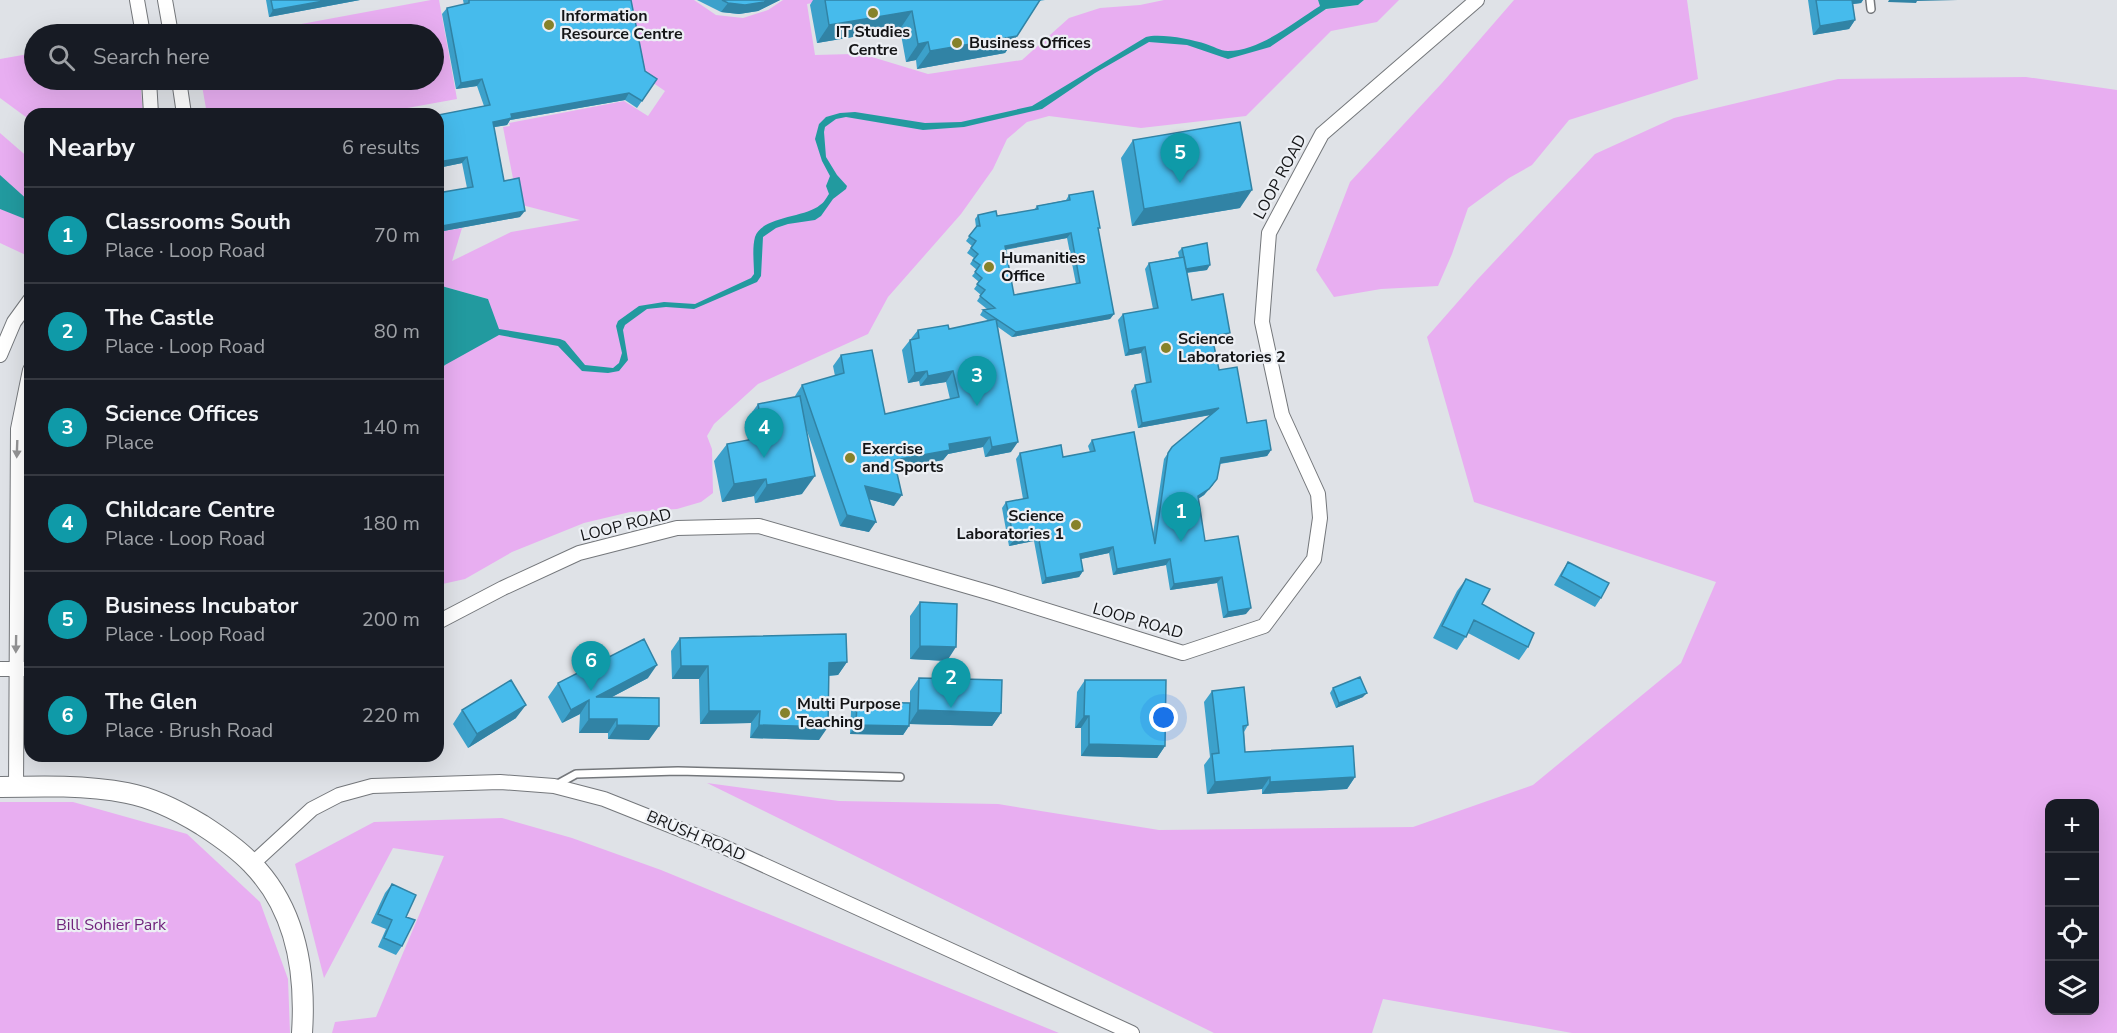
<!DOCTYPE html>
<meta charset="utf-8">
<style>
:root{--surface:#171b24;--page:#242831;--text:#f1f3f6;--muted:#9ea1a6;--line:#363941;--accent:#86822a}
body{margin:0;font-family:"Nunito Sans",sans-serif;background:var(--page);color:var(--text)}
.controls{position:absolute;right:18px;bottom:18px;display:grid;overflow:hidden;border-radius:12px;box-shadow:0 6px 24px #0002}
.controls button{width:54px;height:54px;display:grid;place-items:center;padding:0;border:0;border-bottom:2px solid var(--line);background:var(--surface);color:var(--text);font:30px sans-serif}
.you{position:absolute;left:1164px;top:718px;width:21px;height:21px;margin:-15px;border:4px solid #fff;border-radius:50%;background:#1a73e8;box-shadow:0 0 0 9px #1a73e833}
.badge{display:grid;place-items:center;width:39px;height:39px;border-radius:50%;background:var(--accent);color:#fff;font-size:20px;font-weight:700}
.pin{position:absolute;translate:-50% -50px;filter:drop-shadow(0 2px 3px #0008)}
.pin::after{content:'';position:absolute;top:32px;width:21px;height:18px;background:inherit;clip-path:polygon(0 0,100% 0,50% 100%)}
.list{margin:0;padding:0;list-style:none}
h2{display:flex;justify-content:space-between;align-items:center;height:78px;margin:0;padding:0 24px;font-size:26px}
h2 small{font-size:20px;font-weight:400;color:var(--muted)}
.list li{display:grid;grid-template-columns:39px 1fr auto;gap:18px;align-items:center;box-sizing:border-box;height:96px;padding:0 24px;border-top:2px solid var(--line)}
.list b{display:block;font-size:22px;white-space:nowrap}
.list p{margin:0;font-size:20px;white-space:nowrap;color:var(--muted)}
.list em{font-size:20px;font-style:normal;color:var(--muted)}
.icon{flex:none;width:33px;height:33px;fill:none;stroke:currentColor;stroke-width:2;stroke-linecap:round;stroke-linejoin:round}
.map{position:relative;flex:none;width:2117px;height:1033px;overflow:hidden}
.search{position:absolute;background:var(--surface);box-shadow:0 6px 24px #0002;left:24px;top:24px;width:420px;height:66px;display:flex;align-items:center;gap:15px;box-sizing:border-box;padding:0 21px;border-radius:33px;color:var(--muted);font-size:22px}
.panel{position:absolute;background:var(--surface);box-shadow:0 6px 24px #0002;left:24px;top:108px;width:420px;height:654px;border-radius:18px}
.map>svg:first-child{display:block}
.green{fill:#e8aef1;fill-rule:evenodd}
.water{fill:#229a9f}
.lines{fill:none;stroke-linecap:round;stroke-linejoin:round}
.lane-casing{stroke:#74777b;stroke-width:10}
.street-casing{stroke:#74777b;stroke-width:16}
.secondary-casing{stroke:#74777b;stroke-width:22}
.lane{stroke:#fff;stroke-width:7}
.street{stroke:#fff;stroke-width:14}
.secondary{stroke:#fff;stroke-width:20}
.wall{fill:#3ca1cb;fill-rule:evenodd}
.shaded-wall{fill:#3183a5}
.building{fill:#46bbec;stroke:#3183a5;stroke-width:1.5;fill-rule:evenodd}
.oneway{fill:#959596}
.poi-dot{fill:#86822a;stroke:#eceff4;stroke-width:2}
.labels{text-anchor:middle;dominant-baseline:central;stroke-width:4.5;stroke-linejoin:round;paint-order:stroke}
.poi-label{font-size:16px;font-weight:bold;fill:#131416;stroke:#eceff4;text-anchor:start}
.street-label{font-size:16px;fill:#131416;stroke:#eceff4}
.park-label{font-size:16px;fill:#70247c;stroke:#eceff4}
</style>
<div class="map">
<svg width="2117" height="1033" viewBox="0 0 2117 1033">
<rect width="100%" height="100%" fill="#dfe2e7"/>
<path class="green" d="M431,0H439L457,99L374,114H207L201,80H434V34H259L258,32Z
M628,0H694L716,15L743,18L768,10L783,0H826L807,4L815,55L852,54L872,57L928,74L1022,60L1069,18L1100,8L1140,5L1164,0H1318L1322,10L1358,5L1364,0H1399L1377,22L1331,31L1246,116L1141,128L1049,116L1027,122L1007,139L993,169L961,214L888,297L868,334L758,384L714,424L707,436L712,449L713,493L701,502L677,509L630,512L584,523L512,552L465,579L438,585V372L445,365L488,299L438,285V232L462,228L452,261L511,232L580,220L518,204L503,127L510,126L509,123L624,101L648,116L665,91L643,76Z
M1514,0H1687L1698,79L1569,120L1532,165L1509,178L1468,208L1452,254L1438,286L1381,289L1334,297L1316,270L1350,182L1442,83Z
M34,53V80H140L143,114H30V120L0,98V59Z
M2026,77L2117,90V1033H1572L1383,999L1372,1033H1214L707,783L839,801L998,804L1159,830L1413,827L1533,785L1681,663L1716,582L1474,502L1427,337L1477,280L1595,154L1674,118L1838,79ZM2050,804H2094V1010H2050Z
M0,133L30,159V257L0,243Z
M0,802H73L187,834L260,902L288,979L290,1033H0Z
M502,818L572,838L661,870L1059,1033H332L335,1022L376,1017L444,856L393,848L324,978L295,864L374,822Z"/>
<path class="water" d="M1318,0H1364L1358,5L1326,9L1270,47L1228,59L1187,45L1149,42L1095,73L1042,109L964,127L923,130L846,117L836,119L825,127L824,132L826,157L837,175L847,186L846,189L833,199L821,216L815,220L788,224L776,228L763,237L761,276L757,282L694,309L666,307L647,309L625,325L623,330L628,360L619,371L608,373L582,371L558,346L499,335L445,365L438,372V285L488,299L499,329L560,339L565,341L585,365L613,368L619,363L622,353L616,326L618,321L639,306L664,302L695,304L751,278L754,274C754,263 752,248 755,237C762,216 805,218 820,205C824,203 826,198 829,194L826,186L830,176L822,161L815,139L819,124L826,117L840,113L855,112L925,123L961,122L1032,106L1146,37C1159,33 1192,39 1206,44C1213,46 1220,51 1228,51C1260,51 1294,22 1320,6Z
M0,175L30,202V225L25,219L0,209Z"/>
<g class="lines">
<defs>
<path id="lane" d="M1870,0L1871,9
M556,785L576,774L678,771L900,777"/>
<path id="street" d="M137,0L143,34
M165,0L171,34
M149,80L151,114
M179,80L184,114
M0,355L14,322L30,300
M438,622L503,588L579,553L677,528L759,526L991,593L1183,653L1264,626L1314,559L1320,518L1318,494L1282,415L1262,322L1269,233L1322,134L1477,0
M0,669H30
M16,788L18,429L30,370
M252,864L312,809L339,795L372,786L500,782L554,786L604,799L722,846L1132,1033"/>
<path id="secondary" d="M0,787C42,786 86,785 127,793C154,798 179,811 202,825C219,836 238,849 252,864C296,909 306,973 302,1033"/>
</defs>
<use href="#lane" class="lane-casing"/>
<use href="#street" class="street-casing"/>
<use href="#secondary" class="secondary-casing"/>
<use href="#lane" class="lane"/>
<use href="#street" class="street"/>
<use href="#secondary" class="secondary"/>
</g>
<path class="wall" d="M266,0H360L269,17Z
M463,0H631L645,71L657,79L637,108L625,100L510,120L507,125L494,127L504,181L520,217L438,232V193L467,188L462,163L438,168V115L484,106L477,86L456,89L442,14L447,8L464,5Z
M697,0H780L758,11L739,14L721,12Z
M813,0H1045L1039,1L1005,53L917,69L916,60L906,62L900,29L817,43L810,5Z
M1808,0H1863L1861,3L1853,4L1855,20L1849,29L1813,35Z
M1133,140L1240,208L1132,226L1121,158Z
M1069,195L1098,231L1114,314L1110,319L1012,337L998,327L1011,452L985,457L983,447L948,454L943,460L896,469L894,506L869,499V532L840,526L806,428L802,494L755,503L754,496L722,502L714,461L727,444L748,440L745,422L758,404L795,397V396L802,385L835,376L833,366L841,355L885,414L950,399L946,382L920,386L919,381L908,383L902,350L918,330L949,329L989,321L980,315L983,310L987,309L977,301L981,295L974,289L979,282L972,276L977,270L970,264L974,258L967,253L972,246L966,241L976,227L975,219L978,215L997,216L1034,210L1037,206L1066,200ZM1067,238L1076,284L1014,295L1005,250Z
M1182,248L1207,270L1187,273L1192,300L1226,339L1213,341L1219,370L1247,423L1271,450L1267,456L1220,464L1213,485L1204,495L1198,499L1205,541L1246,614L1223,618L1217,583L1170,590L1166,565L1113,575L1109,553L1081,559L1083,571L1079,577L1042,584L1034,541L1009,546L1002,508L1006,502L1023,499L1016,459L1020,453L1063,457L1090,452L1088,446L1092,440L1153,534L1164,459L1172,447L1211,415L1138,428L1131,391L1135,385L1146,383L1141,353L1125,356L1118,320L1123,314L1153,309L1145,269L1149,263L1179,257L1178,252Z
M1568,562L1601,598L1595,607L1554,585L1562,571Z
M1466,579L1482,604L1528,647L1519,660L1468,633L1457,650L1433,638L1457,591Z
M920,602L947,661L910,659V616Z
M680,638L847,662L838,675L829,676L819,740L750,738L751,723L700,724L699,679H672L671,651Z
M648,678L612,697L649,740L608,739V733H579L580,714L562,723L548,697L558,683Z
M919,678L1001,713L992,726L909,724V726L903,735L850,734L851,711L857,702L910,703V691Z
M1085,680L1165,746L1157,758L1081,756V728H1075L1077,692Z
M1333,688L1363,697L1336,708L1330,693Z
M1212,691L1248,725L1244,732L1245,752L1355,777L1347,789L1262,794V789L1207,794L1204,765L1210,757L1204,702Z
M462,710L516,718L468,748L453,724Z
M392,884L406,917L402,946L396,955L378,947L386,929L371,923L385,893Z"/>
<path class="shaded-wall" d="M329,0H360L269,17L273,10Z
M769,0H780L758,11L739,14L721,12L728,3Z
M1848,0H1863L1861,3L1845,5Z
M1889,0H1958L1917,1L1916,3L1888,2Z
M912,11L900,29L817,43L829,25Z
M1855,20L1849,29L1813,35L1820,26Z
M1017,36L1005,53L917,69L930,51Z
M928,42L916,60L906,62L918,44Z
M482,79L477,86L456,89L461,83Z
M629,93L625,100L510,120L507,125L489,128L493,122L511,114Z
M467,157L462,163L438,168V162Z
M1252,190L1240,208L1132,226L1144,209Z
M525,211L520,217L438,232L442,226Z
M1071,233L1067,238L1001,250L1005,246Z
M1210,265L1207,270L1182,273L1185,269Z
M1114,314L1110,319L1012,337L1016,332Z
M1230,333L1226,339L1208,342L1212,336Z
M1145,347L1141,353L1125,356L1129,350Z
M927,371L919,381L908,383L915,373Z
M953,371L946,382L920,386L928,376Z
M1219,408L1215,414L1138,428L1142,423Z
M990,437L983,447L948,454L943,460L887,471L894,460L949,444Z
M1018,442L1011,452L985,457L992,447Z
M1271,450L1267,456L1217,464L1221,458Z
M815,476L802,494L755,503L767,485Z
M766,479L754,496L722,502L734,484Z
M1217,479L1204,495L1193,502L1198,496Z
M865,486L902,495L894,506L857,496Z
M847,515L876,522L869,532L840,526Z
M1038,535L1034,541L1009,546L1014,540Z
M1113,547L1109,553L1076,560L1080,554Z
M1170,559L1166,565L1113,575L1117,569Z
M1083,571L1079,577L1042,584L1046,578Z
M1222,577L1217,583L1170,590L1174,584Z
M1251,608L1246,614L1223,618L1228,612Z
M920,646L956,647L947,661L910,659Z
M847,662L838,675L820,676L829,663Z
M657,665L648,678L589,709L596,697Z
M681,666H708L699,679H672Z
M1367,693L1363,697L1336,708L1339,703Z
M589,700L580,714L562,723L571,710Z
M526,705L516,718L468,748L477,734Z
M918,710L1001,713L992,726L909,724Z
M709,711H760L751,723L700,724Z
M1084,716H1089L1081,728H1075Z
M589,719H617L608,733H579Z
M617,725L659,726L649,740L608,739Z
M759,725L828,727L819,740L750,738Z
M856,725L909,726L903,735L850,734Z
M1089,744L1165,746L1157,758L1081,756Z
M1270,777L1262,789L1207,794L1215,782Z
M1355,777L1347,789L1262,794L1270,782Z"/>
<path class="building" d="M271,0H329L273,10Z
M469,0H631L645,71L657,79L642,101L629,93L511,114L512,118L493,122L504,181L519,178L525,211L442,226L438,204V193L473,187L467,157L438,162V115L490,105L482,79L461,83L447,8L469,3Z
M722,0H769L764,2L745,5L728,3Z
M825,0H1040L1017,36L930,51L928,42L918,44L912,11L829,25Z
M1816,0H1852L1855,20L1820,26Z
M1240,122L1252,190L1144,209L1133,140Z
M1093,191L1100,228H1098L1114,314L1016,332L983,310L995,308L980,296L985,290L977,284L982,278L975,272L980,265L973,260L978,254L971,248L976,241L969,236L977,226H980L978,215L996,211L997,216L1038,209L1037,206L1070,200L1069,195ZM1071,233L1080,283L1014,295L1005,246Z
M1207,243L1210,265L1186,269L1182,248Z
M1184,257L1192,300L1223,294L1230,333L1212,336L1219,370L1237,367L1247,423L1266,420L1271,450L1221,458L1217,479L1209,489L1198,496L1205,541L1238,536L1251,608L1228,612L1222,577L1174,584L1170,559L1117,569L1113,547L1080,554L1083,571L1046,578L1038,535L1014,540L1006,502L1028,498L1020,453L1061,445L1063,457L1095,451L1092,440L1134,432L1155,544L1168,453L1172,447L1219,408L1142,423L1135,385L1151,382L1145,347L1129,350L1123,314L1158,308L1149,263Z
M996,319L1018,442L992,447L990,437L949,444L950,450L894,460L902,495L865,486L876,522L847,515L802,385L844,373L841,355L872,350L885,414L959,397L953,371L928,376L927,371L915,373L910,340L919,338L918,330L948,325L949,329Z
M800,396L815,476L767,485L766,479L734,484L727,444L764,437L758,404Z
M1568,562L1609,583L1601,598L1561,576Z
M1466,579L1490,589L1482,604L1534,633L1528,647L1474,620L1466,637L1442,626Z
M920,602L957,604L956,647L920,646Z
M846,634L847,662L829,663L828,727L759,725L760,711H709L708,666H681L680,638Z
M644,639L657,665L596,697L659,698V726L617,725V719H589V700L571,710L558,683Z
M1360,677L1367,693L1339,703L1333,688Z
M919,678L1002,680L1001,713L918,710Z
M511,680L526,705L477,734L462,710Z
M1085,680H1166L1165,746L1089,744V716H1084Z
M1244,687L1248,725L1243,726L1245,752L1353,746L1355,777L1270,782V777L1215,782L1212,754L1219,753L1212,691Z
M857,702L910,703L909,726L856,725Z
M392,884L416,895L406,917L415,920L402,946L384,938L392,920L378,914Z"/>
<defs><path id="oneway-solid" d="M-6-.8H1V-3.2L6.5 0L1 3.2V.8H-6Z" transform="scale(1.5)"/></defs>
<g class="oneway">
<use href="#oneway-solid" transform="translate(17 449) rotate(92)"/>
<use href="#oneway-solid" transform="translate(16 644) rotate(91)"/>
</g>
<g class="poi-dot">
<circle cx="873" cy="13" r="6"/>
<circle cx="549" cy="25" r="6"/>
<circle cx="957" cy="43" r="6"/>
<circle cx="989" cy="267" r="6"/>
<circle cx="1166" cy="348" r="6"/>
<circle cx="850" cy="458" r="6"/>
<circle cx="1076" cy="525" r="6"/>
<circle cx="785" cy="713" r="6"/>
</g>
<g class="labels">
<g class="poi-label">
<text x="561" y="16">Information<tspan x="561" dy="18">Resource Centre</tspan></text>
<text x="873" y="32" text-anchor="middle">IT Studies<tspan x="873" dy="18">Centre</tspan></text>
<text x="969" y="43">Business Offices</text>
<text x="1001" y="258">Humanities<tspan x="1001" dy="18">Office</tspan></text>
<text x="1178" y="339">Science<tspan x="1178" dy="18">Laboratories 2</tspan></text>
<text x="862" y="449">Exercise<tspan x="862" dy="18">and Sports</tspan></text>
<text x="1064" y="516" text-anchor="end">Science<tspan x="1064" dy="18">Laboratories 1</tspan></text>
<text x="797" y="704">Multi Purpose<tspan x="797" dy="18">Teaching</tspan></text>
</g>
<g class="street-label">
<text transform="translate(1280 177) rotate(-62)">LOOP ROAD</text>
<text transform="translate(626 525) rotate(-14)">LOOP ROAD</text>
<text transform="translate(1138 621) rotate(16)">LOOP ROAD</text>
<text transform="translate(696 836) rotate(23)">BRUSH ROAD</text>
</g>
<g class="park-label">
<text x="111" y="925">Bill Sohier Park</text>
</g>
</g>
</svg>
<div class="controls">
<button>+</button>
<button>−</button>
<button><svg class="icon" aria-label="locate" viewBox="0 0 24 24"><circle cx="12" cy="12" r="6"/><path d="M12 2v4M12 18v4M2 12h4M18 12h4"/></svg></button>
<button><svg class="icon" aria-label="layers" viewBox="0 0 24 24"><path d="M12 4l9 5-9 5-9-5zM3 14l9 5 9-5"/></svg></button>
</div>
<div class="you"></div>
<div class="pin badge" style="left:1181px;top:542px;background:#0f9aa8">1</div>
<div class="pin badge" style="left:951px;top:708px;background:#0f9aa8">2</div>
<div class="pin badge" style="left:977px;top:406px;background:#0f9aa8">3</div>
<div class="pin badge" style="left:764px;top:458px;background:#0f9aa8">4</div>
<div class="pin badge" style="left:1180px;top:183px;background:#0f9aa8">5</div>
<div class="pin badge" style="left:591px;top:691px;background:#0f9aa8">6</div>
<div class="search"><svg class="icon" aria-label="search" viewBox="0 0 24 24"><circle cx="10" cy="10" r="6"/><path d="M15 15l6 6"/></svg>Search here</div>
<section class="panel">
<h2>Nearby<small>6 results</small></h2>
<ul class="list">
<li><span class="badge" style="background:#0f9aa8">1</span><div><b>Classrooms South</b><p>Place · Loop Road</p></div><em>70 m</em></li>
<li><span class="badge" style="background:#0f9aa8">2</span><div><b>The Castle</b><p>Place · Loop Road</p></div><em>80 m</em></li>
<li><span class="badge" style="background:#0f9aa8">3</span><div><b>Science Offices</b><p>Place</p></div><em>140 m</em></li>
<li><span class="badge" style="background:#0f9aa8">4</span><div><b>Childcare Centre</b><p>Place · Loop Road</p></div><em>180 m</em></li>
<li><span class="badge" style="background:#0f9aa8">5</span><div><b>Business Incubator</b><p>Place · Loop Road</p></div><em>200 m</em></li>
<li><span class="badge" style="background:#0f9aa8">6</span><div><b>The Glen</b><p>Place · Brush Road</p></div><em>220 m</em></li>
</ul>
</section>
</div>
